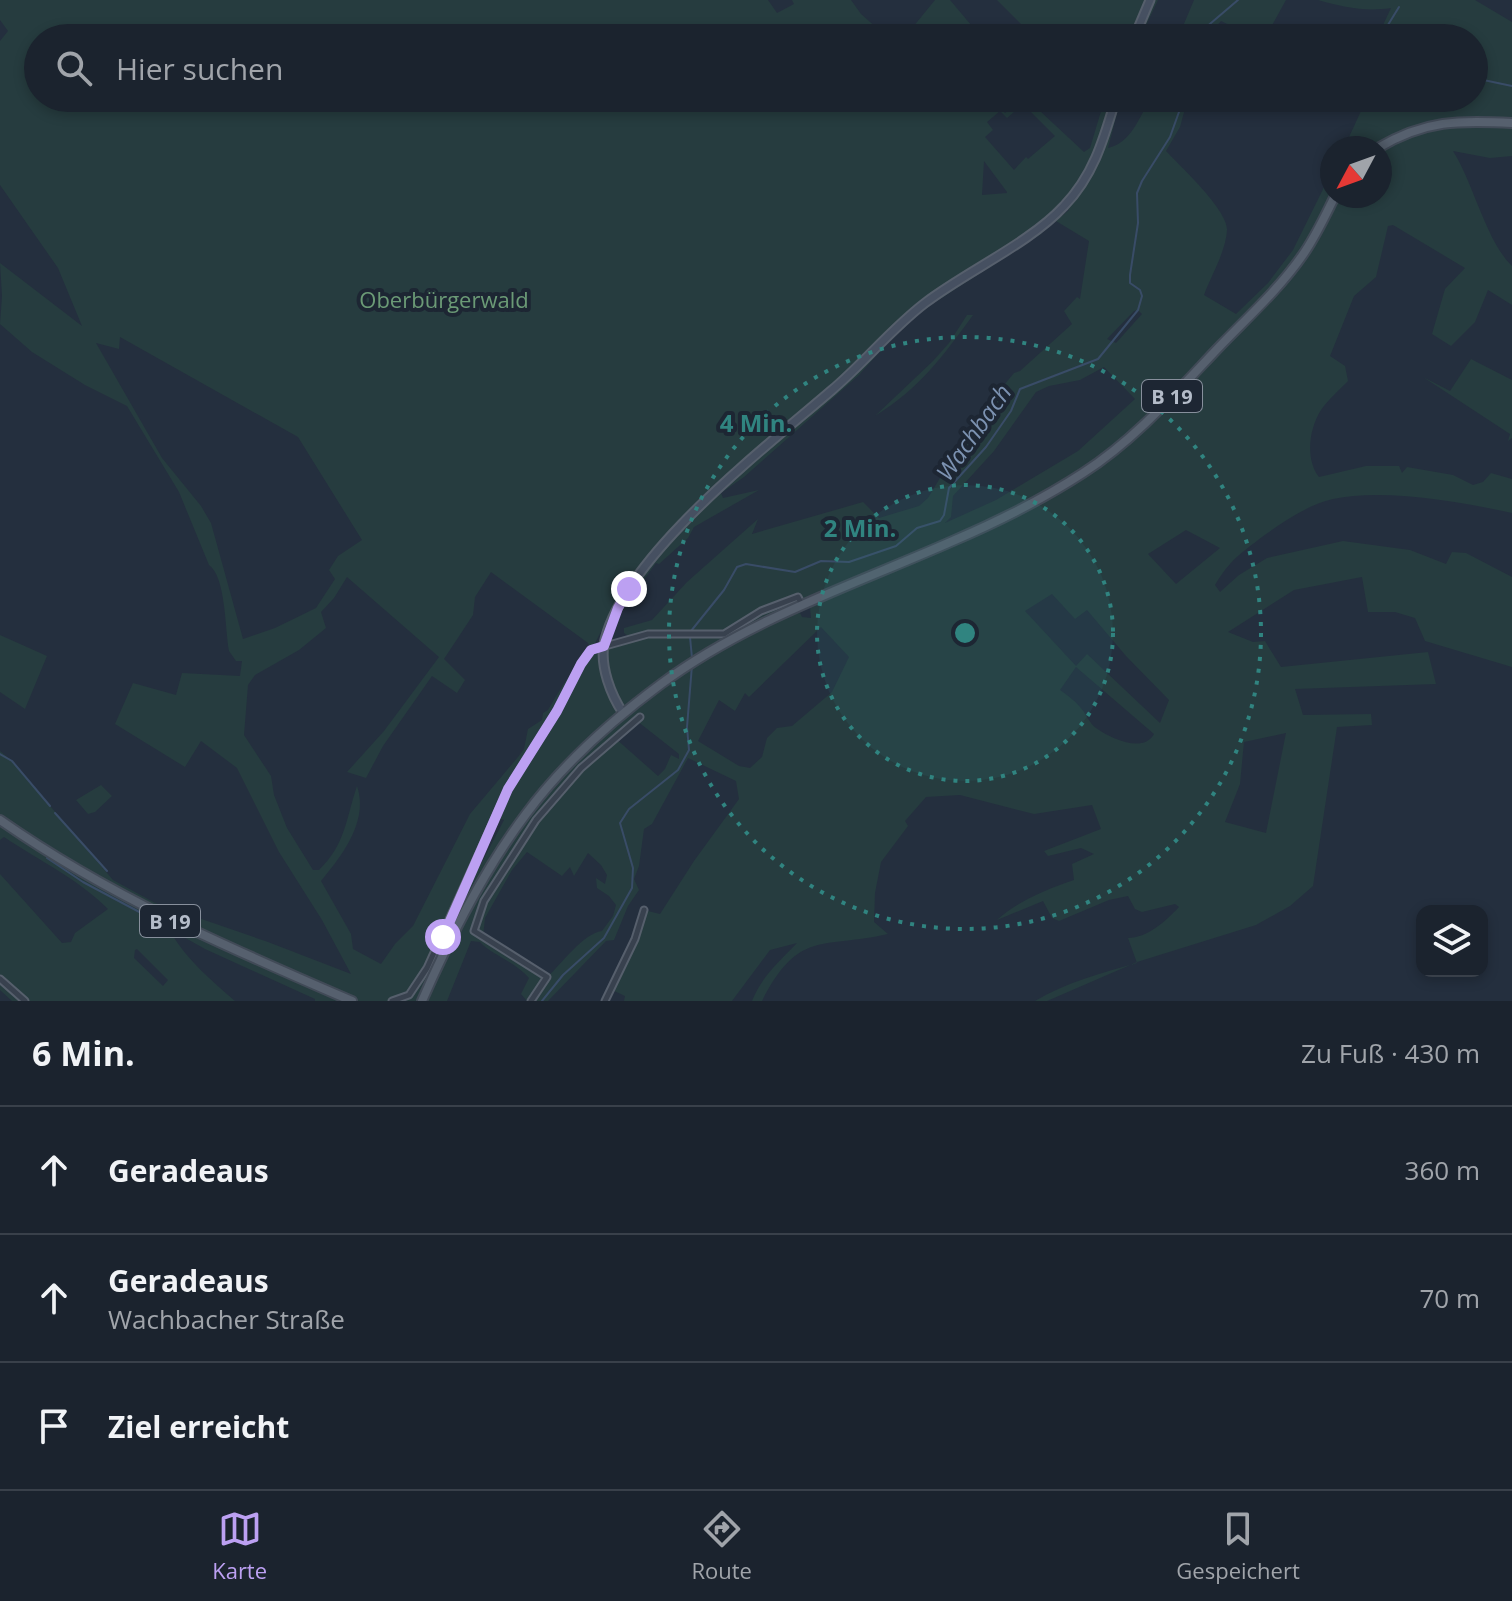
<!DOCTYPE html>
<html lang="de">
<meta charset="utf-8">
<style>
:root{--surface:#1b232e;--page:#282f3a;--text:#f1f3f6;--muted:#a0a4aa;--line:#39404a;--accent:#bca0f2}
body{margin:0;font-family:"Open Sans",sans-serif;background:var(--page);color:var(--text)}
.controls{position:absolute;right:24px;bottom:24px;display:grid;overflow:hidden;border-radius:16px;box-shadow:0 4px 12px #0003}
.controls button{width:72px;height:72px;display:grid;place-items:center;padding:0;border:0;border-bottom:2px solid var(--line);background:var(--surface);color:var(--text);font:40px sans-serif}
.compass{position:absolute;left:1320px;top:136px;width:72px;height:72px;border-radius:50%;background:var(--surface);box-shadow:0 4px 12px #0003;rotate:229deg}
.stop{position:absolute;width:24px;height:24px;margin:-18px;border:6px solid #bca0f2;border-radius:50%;background:#fff}
.stop.end{background:#bca0f2;border-color:#fff;box-shadow:0 2px 8px #0008}
.list{margin:0;padding:0;list-style:none}
h2{display:flex;justify-content:space-between;align-items:center;height:104px;margin:0;padding:0 32px;font-size:34px}
h2 small{font-size:26px;font-weight:400;color:var(--muted)}
.list li{display:grid;grid-template-columns:52px 1fr auto;gap:24px;align-items:center;box-sizing:border-box;height:128px;padding:0 32px;border-top:2px solid var(--line)}
.list b{display:block;font-size:30px;white-space:nowrap}
.list p{margin:0;font-size:26px;white-space:nowrap;color:var(--muted)}
.list em{font-size:26px;font-style:normal;color:var(--muted)}
.icon{flex:none;width:44px;height:44px;fill:none;stroke:currentColor;stroke-width:2;stroke-linecap:round;stroke-linejoin:round}
.map{position:relative;flex:none;width:1512px;height:1001px;overflow:hidden}
.search{position:absolute;background:var(--surface);box-shadow:0 4px 12px #0003;left:24px;right:24px;top:24px;height:88px;display:flex;align-items:center;gap:20px;box-sizing:border-box;padding:0 28px;border-radius:44px;color:var(--muted);font-size:30px}
.sheet{height:488px;background:var(--surface)}
nav{display:flex;justify-content:space-around;align-items:center;box-sizing:border-box;height:112px;border-top:2px solid var(--line);background:var(--surface);font-size:22px;color:var(--muted)}
nav a{display:grid;justify-items:center;gap:4px}
nav .on{color:var(--accent)}
.map>svg:first-child{display:block}
.green{fill:#263c3f;fill-rule:evenodd}
.lines{fill:none;stroke-linecap:round;stroke-linejoin:round}
.stream{stroke:#394c67;stroke-width:2}
.street-casing{stroke:#565f6c;stroke-width:9}
.secondary-casing{stroke:#565f6c;stroke-width:11}
.primary-casing{stroke:#414a57;stroke-width:12}
.street{stroke:#38414e;stroke-width:5}
.secondary{stroke:#465061;stroke-width:7}
.primary{stroke:#56606e;stroke-width:8}
.route{stroke:#bca0f2;stroke-width:10}
.ring{fill:none;stroke:#308480;stroke-width:4;stroke-dasharray:4 8}
.labels{text-anchor:middle;dominant-baseline:central;stroke-width:8;stroke-linejoin:round;paint-order:stroke}
.shield{fill:#1d2633;stroke:#878f9c;stroke-width:2}
.shield-label{font-size:20px;font-weight:bold;fill:#b4bcc9}
.park-label{font-size:22px;fill:#6b9a76;stroke:#1d2633}
.water-label{font-size:24px;font-style:italic;fill:#7c92b1;stroke:#1d2633}
.centre{fill:#308480;stroke:#1d2633;stroke-width:4}
.ring-label{font-size:24px;text-anchor:middle;font-weight:bold;fill:#308480;stroke:#1d2633;stroke-width:8;stroke-linejoin:round;paint-order:stroke}
</style>
<div class="map">
<svg width="1512" height="1001" viewBox="0 0 1512 1001">
<rect width="100%" height="100%" fill="#242f3e"/>
<path class="green" d="M0,0H768L777,13L794,4L792,0H851L861,14L888,38H38V98H992L1005,113L1017,103L1013,98H1026L1084,152L1090,148L1105,98H1121L1108,148C1131,143 1140,117 1150,98H1188L1180,127L1166,151C1180,166 1228,210 1227,230C1226,251 1211,276 1204,295L1236,314L1268,283L1293,250L1332,171V196H1380V148H1344L1361,111L1363,98H1370L1368,112L1389,104L1454,108L1460,98H1474V38H1377L1391,8C1365,12 1343,7 1318,0H1475L1512,22V156L1490,158L1453,151C1473,182 1486,241 1512,266V305L1488,290L1475,322L1451,346L1432,334L1445,289L1465,268L1393,225L1388,226L1376,277L1354,296L1330,356L1345,366L1348,381C1339,390 1328,400 1321,410C1309,429 1305,459 1319,477L1366,466H1399L1402,473L1407,467L1453,475L1473,485L1483,482L1491,473L1512,479V513C1462,502 1383,488 1333,499C1307,505 1283,522 1262,537C1240,554 1230,560 1215,585L1220,592L1239,575L1267,558L1343,541L1410,550L1446,564L1452,552L1466,553L1512,577V667L1425,641L1415,618L1395,612H1368L1362,577L1294,590L1228,632L1253,642L1265,641L1281,667L1428,652L1436,684L1295,689L1303,715L1371,714L1372,725L1337,727L1313,886L1290,906L1256,925L1137,962L1047,1001H1035C1067,982 1101,973 1137,963L1128,938C1147,938 1166,921 1179,907L1175,904L1142,912L1135,909L1128,896L1109,900L1059,921L1052,918L1043,901L997,920C1018,901 1047,889 1074,880L1072,864L1094,854L1081,848L1048,856L1044,851L1101,829L1092,805L1034,814L960,795L926,797L905,821L908,826L881,862L875,893L874,922L888,934C822,949 799,929 762,1001H752C762,976 779,962 797,943L770,950L732,1001H624L625,996L610,989L635,939L644,910L660,914L694,861L739,799L736,781L688,758L652,824L644,829L639,866L634,879L639,890L628,906L614,940L606,941L548,1001H527L521,994L529,978C514,961 492,955 480,942L471,941L447,1001H315V999L205,949L173,931L171,933C187,960 212,981 235,1001H12L0,990V874L62,943L71,942L75,933L108,909C78,879 40,861 4,837L0,840V751L12,761L113,880L155,903L268,942L351,974L322,920L279,852L237,768L201,741L185,767L115,724L133,683L176,695L182,673L240,676L242,661H236L229,651C225,630 226,577 209,565L179,492L127,406L85,385L32,352L0,324L2,296L0,263L82,326L58,268L0,185V41L8,31L0,20ZM1023,104L1055,136L1028,159L1026,157L1014,170L985,137L993,130L987,122L1000,111L1007,118ZM984,161L1007,192V193L982,195ZM1063,208L1069,210L1056,221L1089,241L1080,299L1077,297L1064,311L1072,324L1020,371L1014,373L1000,390L976,433L946,468L928,498L919,506L879,518L863,502L752,534L758,519L687,582L652,620L624,628V633L630,637L608,644L621,611L656,563L659,564L688,538L694,527L759,490L723,498L721,493L744,477L859,375L898,331L926,308L1041,234L1042,233L1036,231ZM1138,310L1142,314L1116,343L1107,339L1134,311ZM120,337L298,437L362,540L338,556L329,570L335,579L316,608L275,628L243,639L211,523L201,506L162,458L96,343L119,349ZM1104,367L1135,399L1078,451L996,500L945,523L951,517L953,496L994,451L1036,392L1049,386L1080,380ZM1186,530L1220,548L1176,584L1148,554ZM491,572L588,643L591,650C580,655 556,697 548,710L543,713L542,720L528,729L524,749L518,757L470,814L413,926L395,944L381,964L353,949L351,934L321,881C342,856 369,821 357,786C346,818 346,844 319,870H313L287,828L274,795L271,776L244,735L248,685L255,675L299,650L326,628L321,612L334,598L347,577L439,657L384,731L347,772L366,778L383,746L432,676L457,693L465,680L444,659L473,615L475,597ZM638,573L611,625L604,645L592,649L627,581ZM876,573L810,607L811,618L802,617L800,613L777,618L795,604L798,597L805,599ZM1052,594L1075,619L1087,610L1126,656L1169,700L1160,723L1087,654L1076,666L1025,611ZM821,627L849,657L832,692L792,726L777,728L767,738L762,757L750,768L739,766L698,741L719,700L735,711L745,693L749,697ZM1076,667L1154,734C1143,754 1110,738 1096,728C1089,723 1086,713 1080,707C1074,700 1067,695 1060,690ZM637,721L679,754V759L671,755L665,769L658,776L615,738ZM1286,733L1266,833L1225,822L1240,784L1244,742ZM496,817L504,820L481,864L477,862ZM527,852L562,876L570,867L574,876L588,853L601,865L607,875L605,884L596,878L597,888L609,896L616,905L613,916L602,931C582,934 563,963 547,977L483,937L485,918L512,870ZM137,949L168,980L163,986L134,958L135,950Z
M935,0H950L982,38H904Z
M997,0H1158L1140,38H1035Z
M1194,0H1286L1265,38H1256L1221,21L1206,38H1178Z
M967,315H973C944,355 919,389 875,416L933,361L949,343Z
M1471,359L1512,380V438L1508,441L1510,434L1423,377L1450,391Z
M0,635L47,656L25,709L0,692Z
M101,785L112,796L95,812L88,814L76,800Z"/>
<g class="lines">
<path class="stream" d="M1198,38L1204,29L1238,0
M1384,38L1383,33L1399,7
M1474,78L1512,86
M691,631L724,590L737,567L746,564L795,572L821,561L849,562L896,546L917,528L940,521L944,515L949,488L986,447L1011,411L1020,389L1098,359L1138,310L1142,296L1140,290L1130,283V275L1138,223L1137,193L1142,181L1170,137L1184,98
M690,637L692,658
M0,754L12,761L50,806
M55,813L107,871
M47,858L83,882L160,923
M542,1001L563,975L604,938L632,888L633,868L620,823L629,809L678,770L689,750L687,727L692,665"/>
<defs>
<path id="street" d="M0,979L25,1001
M392,1001L409,995L427,968L508,789L557,711L581,664L591,650L648,634H724L761,611L798,597L802,605
M531,1001L547,977L474,931L484,901L536,820L581,768L640,717
M605,1001L635,939L644,910"/>
<path id="secondary" d="M1134,38L1150,0
M623,713C611,695 600,667 604,644C621,558 766,447 832,390C865,362 891,329 925,303C967,271 1030,243 1064,206C1094,175 1104,138 1116,98"/>
<path id="primary" d="M1378,148C1425,120 1459,120 1512,123
M0,820C112,898 227,947 352,1001
M422,1001C450,937 484,870 526,814C563,764 611,721 661,684C749,619 856,584 955,540C999,521 1043,499 1083,473C1136,439 1178,390 1221,345C1248,317 1279,289 1302,256C1315,238 1325,216 1335,196"/>
</defs>
<use href="#street" class="street-casing"/>
<use href="#secondary" class="secondary-casing"/>
<use href="#primary" class="primary-casing"/>
<use href="#street" class="street"/>
<use href="#secondary" class="secondary"/>
<use href="#primary" class="primary"/>
</g>
<g class="lines">
<path class="route" d="M443,937L508,789L557,711L581,664L591,650L604,646L618,608L629,589"/>
</g>
<circle cx="965" cy="633" r="148" fill="#308480" fill-opacity=".12"/>
<g class="ring">
<circle cx="965" cy="633" r="148"/>
<circle cx="965" cy="633" r="296"/>
</g>
<g class="labels">
<g class="shield">
<rect x="1142" y="380" width="60" height="32" rx="6"/>
<rect x="140" y="905" width="60" height="32" rx="6"/>
</g>
<g class="shield-label">
<text x="1172" y="396">B 19</text>
<text x="170" y="921">B 19</text>
</g>
<g class="park-label">
<text x="444" y="299">Oberbürgerwald</text>
</g>
<g class="water-label">
<text transform="translate(973 432) rotate(-55)">Wachbach</text>
</g>
</g>
<circle cx="965" cy="633" r="12" class="centre"/>
<g class="ring-label">
<text x="756" y="432">4 Min.</text>
<text x="860" y="537">2 Min.</text>
</g>
</svg>
<div class="controls">
<button><svg class="icon" aria-label="layers" viewBox="0 0 24 24"><path d="M12 4l9 5-9 5-9-5zM3 14l9 5 9-5"/></svg></button>
</div>
<svg class="compass" viewBox="-18 -18 36 36"><path d="M0-13l5 13h-10z" fill="#e53935"/><path d="M0 13l5-13h-10z" fill="#a0a4aa"/></svg>
<div class="stop" style="left:443px;top:937px"></div>
<div class="stop end" style="left:629px;top:589px"></div>
<div class="search"><svg class="icon" aria-label="search" viewBox="0 0 24 24"><circle cx="10" cy="10" r="6"/><path d="M15 15l6 6"/></svg>Hier suchen</div>
</div>
<section class="sheet">
<h2>6 Min.<small>Zu Fuß · 430 m</small></h2>
<ul class="list">
<li><svg class="icon" aria-label="ahead" viewBox="0 0 24 24"><path d="M12 20V5M6 11l6-6 6 6"/></svg><div><b>Geradeaus</b></div><em>360 m</em></li>
<li><svg class="icon" aria-label="ahead" viewBox="0 0 24 24"><path d="M12 20V5M6 11l6-6 6 6"/></svg><div><b>Geradeaus</b><p>Wachbacher Straße</p></div><em>70 m</em></li>
<li><svg class="icon" aria-label="arrive" viewBox="0 0 24 24"><path d="M6 21V4h12l-3 4 3 4H6"/></svg><div><b>Ziel erreicht</b></div></li>
</ul>
</section>
<nav>
<a class="on"><svg class="icon" aria-label="map" viewBox="0 0 24 24"><path d="M3 6l6-2 6 2 6-2v14l-6 2-6-2-6 2zM9 4v14M15 6v14"/></svg>Karte</a>
<a><svg class="icon" aria-label="directions" viewBox="0 0 24 24"><path d="M12 3l9 9-9 9-9-9zM9 14v-3h6M13 9l2 2-2 2"/></svg>Route</a>
<a><svg class="icon" aria-label="saved" viewBox="0 0 24 24"><path d="M7 4h10v16l-5-4-5 4z"/></svg>Gespeichert</a>
</nav>
